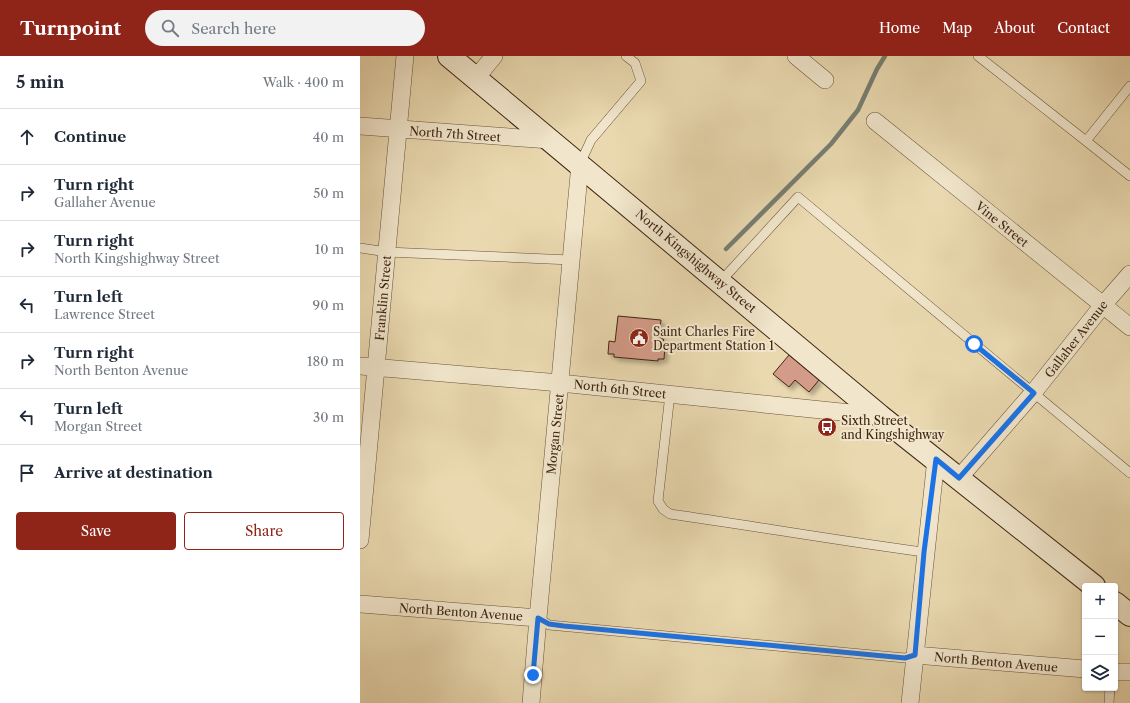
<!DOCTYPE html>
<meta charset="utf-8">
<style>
:root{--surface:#fff;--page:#f2f2f3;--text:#1f2937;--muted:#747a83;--line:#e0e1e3;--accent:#8f2418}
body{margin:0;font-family:"Libre Caslon Text",serif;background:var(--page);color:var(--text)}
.controls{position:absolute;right:12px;bottom:12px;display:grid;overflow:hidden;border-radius:4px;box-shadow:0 1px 3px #0004}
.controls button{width:36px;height:36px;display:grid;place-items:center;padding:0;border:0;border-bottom:1px solid var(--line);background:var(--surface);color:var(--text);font:20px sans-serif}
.stop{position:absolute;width:12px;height:12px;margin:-9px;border:3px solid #1a73e8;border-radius:50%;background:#fff}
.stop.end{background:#1a73e8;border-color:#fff;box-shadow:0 1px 4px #0008}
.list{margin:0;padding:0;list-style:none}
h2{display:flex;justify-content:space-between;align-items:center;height:52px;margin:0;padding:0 16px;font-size:17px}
h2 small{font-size:13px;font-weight:400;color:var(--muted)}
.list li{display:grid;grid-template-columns:26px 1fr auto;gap:12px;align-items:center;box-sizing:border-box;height:56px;padding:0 16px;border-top:1px solid var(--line)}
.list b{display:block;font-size:15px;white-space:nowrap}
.list p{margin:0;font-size:13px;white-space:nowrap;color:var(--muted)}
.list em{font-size:13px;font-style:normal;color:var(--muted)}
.actions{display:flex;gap:8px;padding:12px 16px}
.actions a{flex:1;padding:9px 0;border:1px solid var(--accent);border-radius:4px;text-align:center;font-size:14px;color:var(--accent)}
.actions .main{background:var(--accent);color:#fff}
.icon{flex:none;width:22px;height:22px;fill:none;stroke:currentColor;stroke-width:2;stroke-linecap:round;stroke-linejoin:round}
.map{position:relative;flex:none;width:770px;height:647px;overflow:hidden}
header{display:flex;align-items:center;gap:24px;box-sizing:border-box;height:56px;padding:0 20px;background:var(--accent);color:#fff}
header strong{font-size:19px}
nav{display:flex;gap:22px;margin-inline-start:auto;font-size:14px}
.search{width:280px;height:36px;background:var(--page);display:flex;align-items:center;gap:10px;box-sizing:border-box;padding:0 14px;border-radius:22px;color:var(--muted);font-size:15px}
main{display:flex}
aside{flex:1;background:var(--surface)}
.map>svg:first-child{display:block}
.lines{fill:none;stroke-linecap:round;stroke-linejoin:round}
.stream{stroke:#767e73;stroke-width:4.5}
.building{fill:#d49b88;stroke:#3f2614;filter:url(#shadow)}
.service-casing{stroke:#6a533b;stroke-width:10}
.minor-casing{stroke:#6a533b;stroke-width:18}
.secondary-casing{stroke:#3f2614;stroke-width:24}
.service{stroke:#f1e6cc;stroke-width:9}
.minor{stroke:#f1e6cc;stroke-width:17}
.secondary{stroke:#f1e6cc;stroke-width:22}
.route{stroke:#1a73e8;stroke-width:5}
.labels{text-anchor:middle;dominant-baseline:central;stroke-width:4;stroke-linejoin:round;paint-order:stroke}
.street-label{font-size:12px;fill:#3f2614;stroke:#f1e6cc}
.poi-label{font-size:12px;fill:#3f2614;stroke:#f1e6cc;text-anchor:start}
</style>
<header>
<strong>Turnpoint</strong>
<div class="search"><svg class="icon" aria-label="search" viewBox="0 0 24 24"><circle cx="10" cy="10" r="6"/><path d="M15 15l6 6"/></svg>Search here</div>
<nav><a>Home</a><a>Map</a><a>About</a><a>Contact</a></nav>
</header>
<main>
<aside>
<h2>5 min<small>Walk · 400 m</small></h2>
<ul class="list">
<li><svg class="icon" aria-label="ahead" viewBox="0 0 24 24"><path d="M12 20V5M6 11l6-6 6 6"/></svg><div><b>Continue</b></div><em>40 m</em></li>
<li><svg class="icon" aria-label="right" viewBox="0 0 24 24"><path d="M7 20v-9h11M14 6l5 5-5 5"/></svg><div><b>Turn right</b><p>Gallaher Avenue</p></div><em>50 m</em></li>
<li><svg class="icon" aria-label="right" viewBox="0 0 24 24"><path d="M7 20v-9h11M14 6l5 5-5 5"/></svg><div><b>Turn right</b><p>North Kingshighway Street</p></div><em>10 m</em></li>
<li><svg class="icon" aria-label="left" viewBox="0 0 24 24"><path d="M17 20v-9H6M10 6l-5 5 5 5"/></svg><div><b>Turn left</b><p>Lawrence Street</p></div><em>90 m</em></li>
<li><svg class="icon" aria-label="right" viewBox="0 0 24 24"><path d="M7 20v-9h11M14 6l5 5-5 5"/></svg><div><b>Turn right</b><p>North Benton Avenue</p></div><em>180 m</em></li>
<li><svg class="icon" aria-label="left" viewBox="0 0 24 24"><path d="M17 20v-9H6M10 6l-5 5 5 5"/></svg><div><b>Turn left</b><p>Morgan Street</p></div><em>30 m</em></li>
<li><svg class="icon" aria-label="arrive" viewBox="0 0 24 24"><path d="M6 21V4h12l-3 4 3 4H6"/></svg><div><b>Arrive at destination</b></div></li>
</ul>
<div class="actions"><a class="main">Save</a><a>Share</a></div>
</aside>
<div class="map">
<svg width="770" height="647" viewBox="0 0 770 647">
<defs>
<filter id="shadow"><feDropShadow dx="3.5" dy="3.5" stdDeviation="2" flood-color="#0004"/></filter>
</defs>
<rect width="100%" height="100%" fill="#ead9b0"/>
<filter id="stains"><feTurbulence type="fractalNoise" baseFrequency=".005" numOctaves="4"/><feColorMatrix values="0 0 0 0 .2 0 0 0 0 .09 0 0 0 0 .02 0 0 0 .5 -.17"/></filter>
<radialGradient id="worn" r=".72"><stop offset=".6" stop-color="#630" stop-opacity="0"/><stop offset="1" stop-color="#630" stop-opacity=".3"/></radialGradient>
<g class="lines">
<path class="stream" d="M366,193L471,88L498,54L517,13L525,0"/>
</g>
<path class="building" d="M258,260L301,264L299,280L304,284L299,289L305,290L304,303H298V305L254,301V298H248L249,285L255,286Z
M429,299L459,324L449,336L435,324L429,331L413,318Z"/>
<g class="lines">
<defs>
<path id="service" d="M618,0L726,85
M770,30L726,85L770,120
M220,108L231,84L281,25L275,7L266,0
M0,192L27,196L211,204
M361,225L438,141L770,417
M310,338L298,445L303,453L310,458C395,470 479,485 564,496
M178,562L189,569L545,602L555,599
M749,647L750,632"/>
<path id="minor" d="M436,0L465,24
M116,22L134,0
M515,65L770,271
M0,70L190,84
M0,310L200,327L520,360
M599,422L673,337L743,249L770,218
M0,484L45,0
M0,548L178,562
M555,599L725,613
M755,616H770
M171,647L178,562L220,108
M550,647L576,403"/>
<path id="secondary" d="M89,0L520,360L734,530
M755,547L770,559"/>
</defs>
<use href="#service" class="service-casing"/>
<use href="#minor" class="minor-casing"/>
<use href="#secondary" class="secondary-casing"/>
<use href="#service" class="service"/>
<use href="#minor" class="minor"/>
<use href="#secondary" class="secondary"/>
</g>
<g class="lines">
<path class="route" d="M173,619L178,562L189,568L204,570L545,602L555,599L564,496L576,403L599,422L674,337L614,288"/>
</g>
<defs>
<symbol id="civic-disc" viewBox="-11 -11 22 22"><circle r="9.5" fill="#8f2418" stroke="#f1e6cc"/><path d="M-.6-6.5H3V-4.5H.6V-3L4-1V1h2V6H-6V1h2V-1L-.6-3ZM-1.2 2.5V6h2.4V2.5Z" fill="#fff"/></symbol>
<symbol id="bus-disc" viewBox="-11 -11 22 22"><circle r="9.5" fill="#8f2418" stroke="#f1e6cc"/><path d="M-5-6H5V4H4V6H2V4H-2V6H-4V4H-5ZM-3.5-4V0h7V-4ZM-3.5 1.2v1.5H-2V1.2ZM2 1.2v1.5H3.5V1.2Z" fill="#fff"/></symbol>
</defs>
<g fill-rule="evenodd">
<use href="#civic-disc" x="268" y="271" width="22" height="22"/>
<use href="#bus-disc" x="456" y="360" width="22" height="22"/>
</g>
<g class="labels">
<g class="street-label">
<text transform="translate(95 78) rotate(4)">North 7th Street</text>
<text transform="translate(642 168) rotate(39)">Vine Street</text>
<text transform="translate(336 205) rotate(40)">North Kingshighway Street</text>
<text transform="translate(23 242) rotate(-85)">Franklin Street</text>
<text transform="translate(716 283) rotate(-52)">Gallaher Avenue</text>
<text transform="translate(260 333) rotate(6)">North 6th Street</text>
<text transform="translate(195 378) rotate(-84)">Morgan Street</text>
<text transform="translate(101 556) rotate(4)">North Benton Avenue</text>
<text transform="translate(636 606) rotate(5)">North Benton Avenue</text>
</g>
<g class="poi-label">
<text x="293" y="275">Saint Charles Fire<tspan x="293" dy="14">Department Station 1</tspan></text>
<text x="481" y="364">Sixth Street<tspan x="481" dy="14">and Kingshighway</tspan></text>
</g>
</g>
<rect width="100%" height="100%" filter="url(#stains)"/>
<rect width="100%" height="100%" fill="url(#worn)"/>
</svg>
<div class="controls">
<button>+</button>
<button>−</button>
<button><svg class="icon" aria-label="layers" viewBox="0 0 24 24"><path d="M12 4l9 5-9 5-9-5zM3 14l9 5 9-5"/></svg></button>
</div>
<div class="stop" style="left:614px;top:288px"></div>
<div class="stop end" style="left:173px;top:619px"></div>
</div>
</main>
